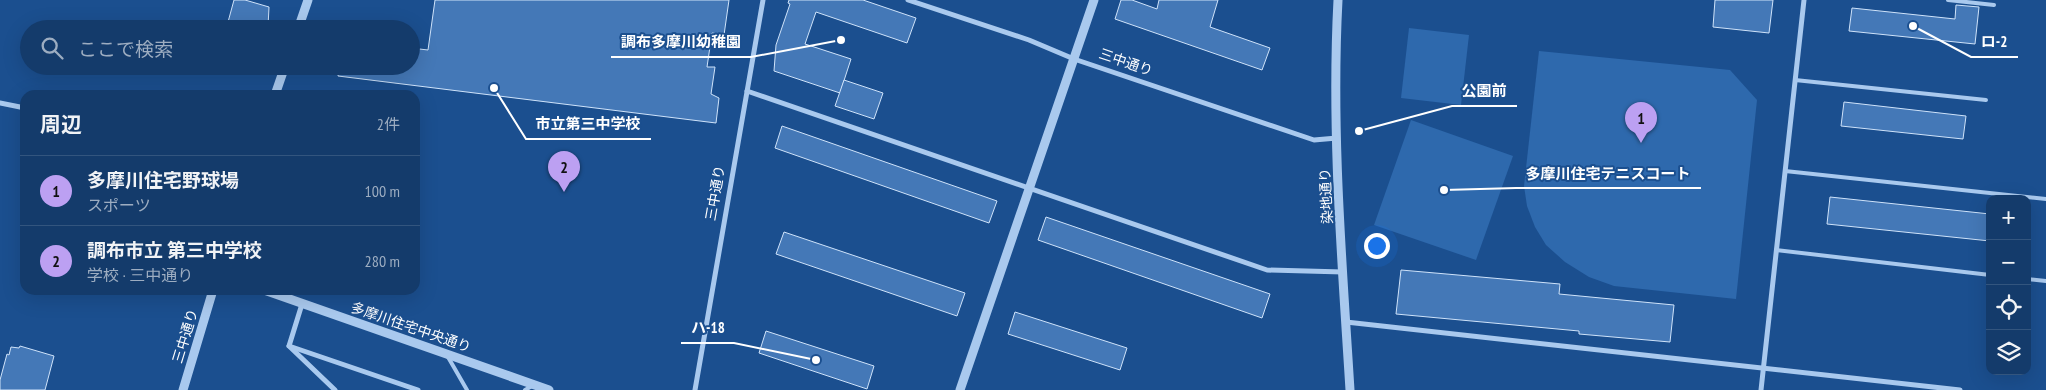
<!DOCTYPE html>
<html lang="ja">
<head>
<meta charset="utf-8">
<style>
	body { margin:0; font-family:"PT Sans Narrow","Noto Sans JP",sans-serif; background:#214673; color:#f1f3f6 }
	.controls { position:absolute; right:15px; bottom:15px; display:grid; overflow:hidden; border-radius:10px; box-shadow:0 5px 20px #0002 }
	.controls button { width:45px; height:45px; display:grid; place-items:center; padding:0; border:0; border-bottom:1px solid #33557e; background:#143b6b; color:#f1f3f6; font:25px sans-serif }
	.you { position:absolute; left:1376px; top:245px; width:18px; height:18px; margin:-12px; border:4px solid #fff; border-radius:50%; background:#1a73e8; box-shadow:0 0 0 8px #1a73e833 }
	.badge { display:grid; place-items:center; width:32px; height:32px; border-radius:50%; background:#bca0f2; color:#111; font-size:16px; font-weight:700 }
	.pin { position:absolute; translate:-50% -41px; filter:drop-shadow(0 1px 2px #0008) }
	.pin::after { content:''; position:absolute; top:26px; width:18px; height:15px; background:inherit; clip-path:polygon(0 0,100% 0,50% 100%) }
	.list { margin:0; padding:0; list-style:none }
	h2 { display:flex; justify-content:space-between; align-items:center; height:65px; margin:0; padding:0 20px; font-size:21px }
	h2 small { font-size:16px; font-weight:400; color:#9dadc1 }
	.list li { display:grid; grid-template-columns:32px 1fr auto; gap:15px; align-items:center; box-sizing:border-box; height:70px; padding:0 20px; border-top:1px solid #33557e }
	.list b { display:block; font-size:19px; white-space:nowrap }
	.list p { margin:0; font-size:16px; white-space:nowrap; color:#9dadc1 }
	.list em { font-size:16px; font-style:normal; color:#9dadc1 }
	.icon { flex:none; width:28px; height:28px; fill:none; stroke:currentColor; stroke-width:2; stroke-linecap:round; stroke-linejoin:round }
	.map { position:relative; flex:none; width:2046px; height:390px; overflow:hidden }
	.search { position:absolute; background:#143b6b; box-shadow:0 5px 20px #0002; left:20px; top:20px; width:400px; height:55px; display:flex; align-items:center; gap:12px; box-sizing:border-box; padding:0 18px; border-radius:28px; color:#9dadc1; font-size:19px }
	.panel { position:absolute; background:#143b6b; box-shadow:0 5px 20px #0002; left:20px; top:90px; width:400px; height:205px; border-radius:15px }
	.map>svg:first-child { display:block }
	.green { fill:#2e69ad }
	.building { fill:#4478b7; stroke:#cfe3fa }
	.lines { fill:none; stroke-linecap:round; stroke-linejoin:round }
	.service { stroke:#a9c9ee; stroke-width:4 }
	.minor { stroke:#a9c9ee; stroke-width:5 }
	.tertiary { stroke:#a9c9ee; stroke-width:9 }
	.labels { text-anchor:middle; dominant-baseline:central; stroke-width:4; stroke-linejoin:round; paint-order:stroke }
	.street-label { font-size:14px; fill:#fff; stroke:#1b4f8f }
	.leader { fill:none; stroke:#fff; stroke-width:2 }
	.callout-dot { fill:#fff; stroke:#1b4f8f; stroke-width:2 }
	.callout-label { font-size:15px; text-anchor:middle; font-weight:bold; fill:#fff; stroke:#1b4f8f; stroke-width:4; stroke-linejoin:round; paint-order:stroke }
</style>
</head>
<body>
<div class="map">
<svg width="2046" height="390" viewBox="0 0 2046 390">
	<rect width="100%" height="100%" fill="#1b4f8f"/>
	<g class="green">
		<path d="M1409,28L1469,35L1461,105L1401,98Z"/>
		<path d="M1539,51L1730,70L1757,100L1736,299L1614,286L1589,277L1565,262L1546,245L1535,227L1527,206L1524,186Z"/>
		<path d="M1411,120L1513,156L1476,260L1374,225Z"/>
	</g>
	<g class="building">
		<path d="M234,0H245L269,7L268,27L249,21L247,28L228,22Z"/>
		<path d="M435,0H729L724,35L712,33L707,67H715L711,94L719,98L716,123L338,76L339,66H411V48L428,50Z"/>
		<path d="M789,0H863L916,18L907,43L816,12L805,44L851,59L840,93L774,71L776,45L790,4L788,3Z"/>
		<path d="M1121,0H1132L1157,9L1159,0H1218L1210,27L1270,48L1262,70L1115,19Z"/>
		<path d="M1715,0H1773L1769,33L1713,27Z"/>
		<path d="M1956,5L1979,7L1975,44L1849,31L1852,8L1955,19Z"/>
		<path d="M844,80L883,93L874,119L835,106Z"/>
		<path d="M1844,102L1966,116L1963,139L1841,126Z"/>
		<path d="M782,126L997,201L989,223L775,148Z"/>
		<path d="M1830,197L1990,214V241L1827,224Z"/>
		<path d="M1046,217L1270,294L1262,318L1038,240Z"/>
		<path d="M784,232L965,293L957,316L776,254Z"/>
		<path d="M1401,270L1560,284L1559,294L1674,305L1670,342L1579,334V331L1396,314Z"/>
		<path d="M1015,312L1127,348L1120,370L1008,334Z"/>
		<path d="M766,331L874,366L867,389L759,353Z"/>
		<path d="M20,346L54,356L45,390H0V380L7,354L9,355L11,347L19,348Z"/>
	</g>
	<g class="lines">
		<g class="service">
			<path d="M1948,0L1994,5"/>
			<path d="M1795,80L1986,100"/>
			<path d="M1785,171L2046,199"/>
			<path d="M1776,250L1990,275"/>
			<path d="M2027,279L2046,281"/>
			<path d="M448,357L467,390"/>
			<path d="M525,390L532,386"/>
		</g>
		<g class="minor">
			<path d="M908,0L1029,40L1074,59L1314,140L1337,138"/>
			<path d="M747,91L1267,270L1343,272"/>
			<path d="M0,103L25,108"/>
			<path d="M302,304L289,346L335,390"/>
			<path d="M1346,322L1960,390"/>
			<path d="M289,346L418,390"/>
			<path d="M695,390L763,0"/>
			<path d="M1761,390L1804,0"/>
		</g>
		<g class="tertiary">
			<path d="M1338,0C1331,130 1342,261 1350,390"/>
			<path d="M298,29L308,0"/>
			<path d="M275,95L285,66"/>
			<path d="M264,290L549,390"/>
			<path d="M183,390L213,290"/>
			<path d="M960,390L1094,0"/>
		</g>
	</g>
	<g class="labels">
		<g class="street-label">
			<text transform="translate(1126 62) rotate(19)">三中通り</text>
			<text transform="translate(715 193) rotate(-80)">三中通り</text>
			<text transform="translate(1326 196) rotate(-93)">染地通り</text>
			<text transform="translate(411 327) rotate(19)">多摩川住宅中央通り</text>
			<text transform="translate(185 336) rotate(-73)">三中通り</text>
		</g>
	</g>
	<path class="leader" d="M841 40L751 57H611M1913 26L1971 57H2018M1359 131L1452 106H1517M494 88L526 139H651M1444 190L1516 188H1701M816 360L734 343H681"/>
	<g class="callout-dot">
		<circle cx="841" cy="40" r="5"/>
		<circle cx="1913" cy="26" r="5"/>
		<circle cx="1359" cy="131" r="5"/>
		<circle cx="494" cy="88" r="5"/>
		<circle cx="1444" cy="190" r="5"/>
		<circle cx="816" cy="360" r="5"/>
	</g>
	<g class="callout-label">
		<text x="681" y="47">調布多摩川幼稚園</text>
		<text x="1994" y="47">ロ-2</text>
		<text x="1484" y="96">公園前</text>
		<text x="588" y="129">市立第三中学校</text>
		<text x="1608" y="179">多摩川住宅テニスコート</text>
		<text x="708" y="333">ハ-18</text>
	</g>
</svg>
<div class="controls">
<button>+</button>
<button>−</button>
<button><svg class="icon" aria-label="locate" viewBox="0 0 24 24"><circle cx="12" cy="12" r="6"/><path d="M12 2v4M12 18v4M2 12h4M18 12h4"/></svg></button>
<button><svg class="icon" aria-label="layers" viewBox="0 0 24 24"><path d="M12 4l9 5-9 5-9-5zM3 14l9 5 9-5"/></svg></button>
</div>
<div class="you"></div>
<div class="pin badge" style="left:1641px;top:143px">1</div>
<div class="pin badge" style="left:564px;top:192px">2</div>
<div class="search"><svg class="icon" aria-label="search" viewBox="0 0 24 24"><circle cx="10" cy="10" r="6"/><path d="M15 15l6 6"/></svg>ここで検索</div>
<section class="panel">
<h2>周辺<small>2件</small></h2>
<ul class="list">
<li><span class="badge">1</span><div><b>多摩川住宅野球場</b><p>スポーツ</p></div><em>100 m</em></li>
<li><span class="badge">2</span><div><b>調布市立 第三中学校</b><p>学校 · 三中通り</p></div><em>280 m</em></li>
</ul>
</section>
</div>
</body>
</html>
